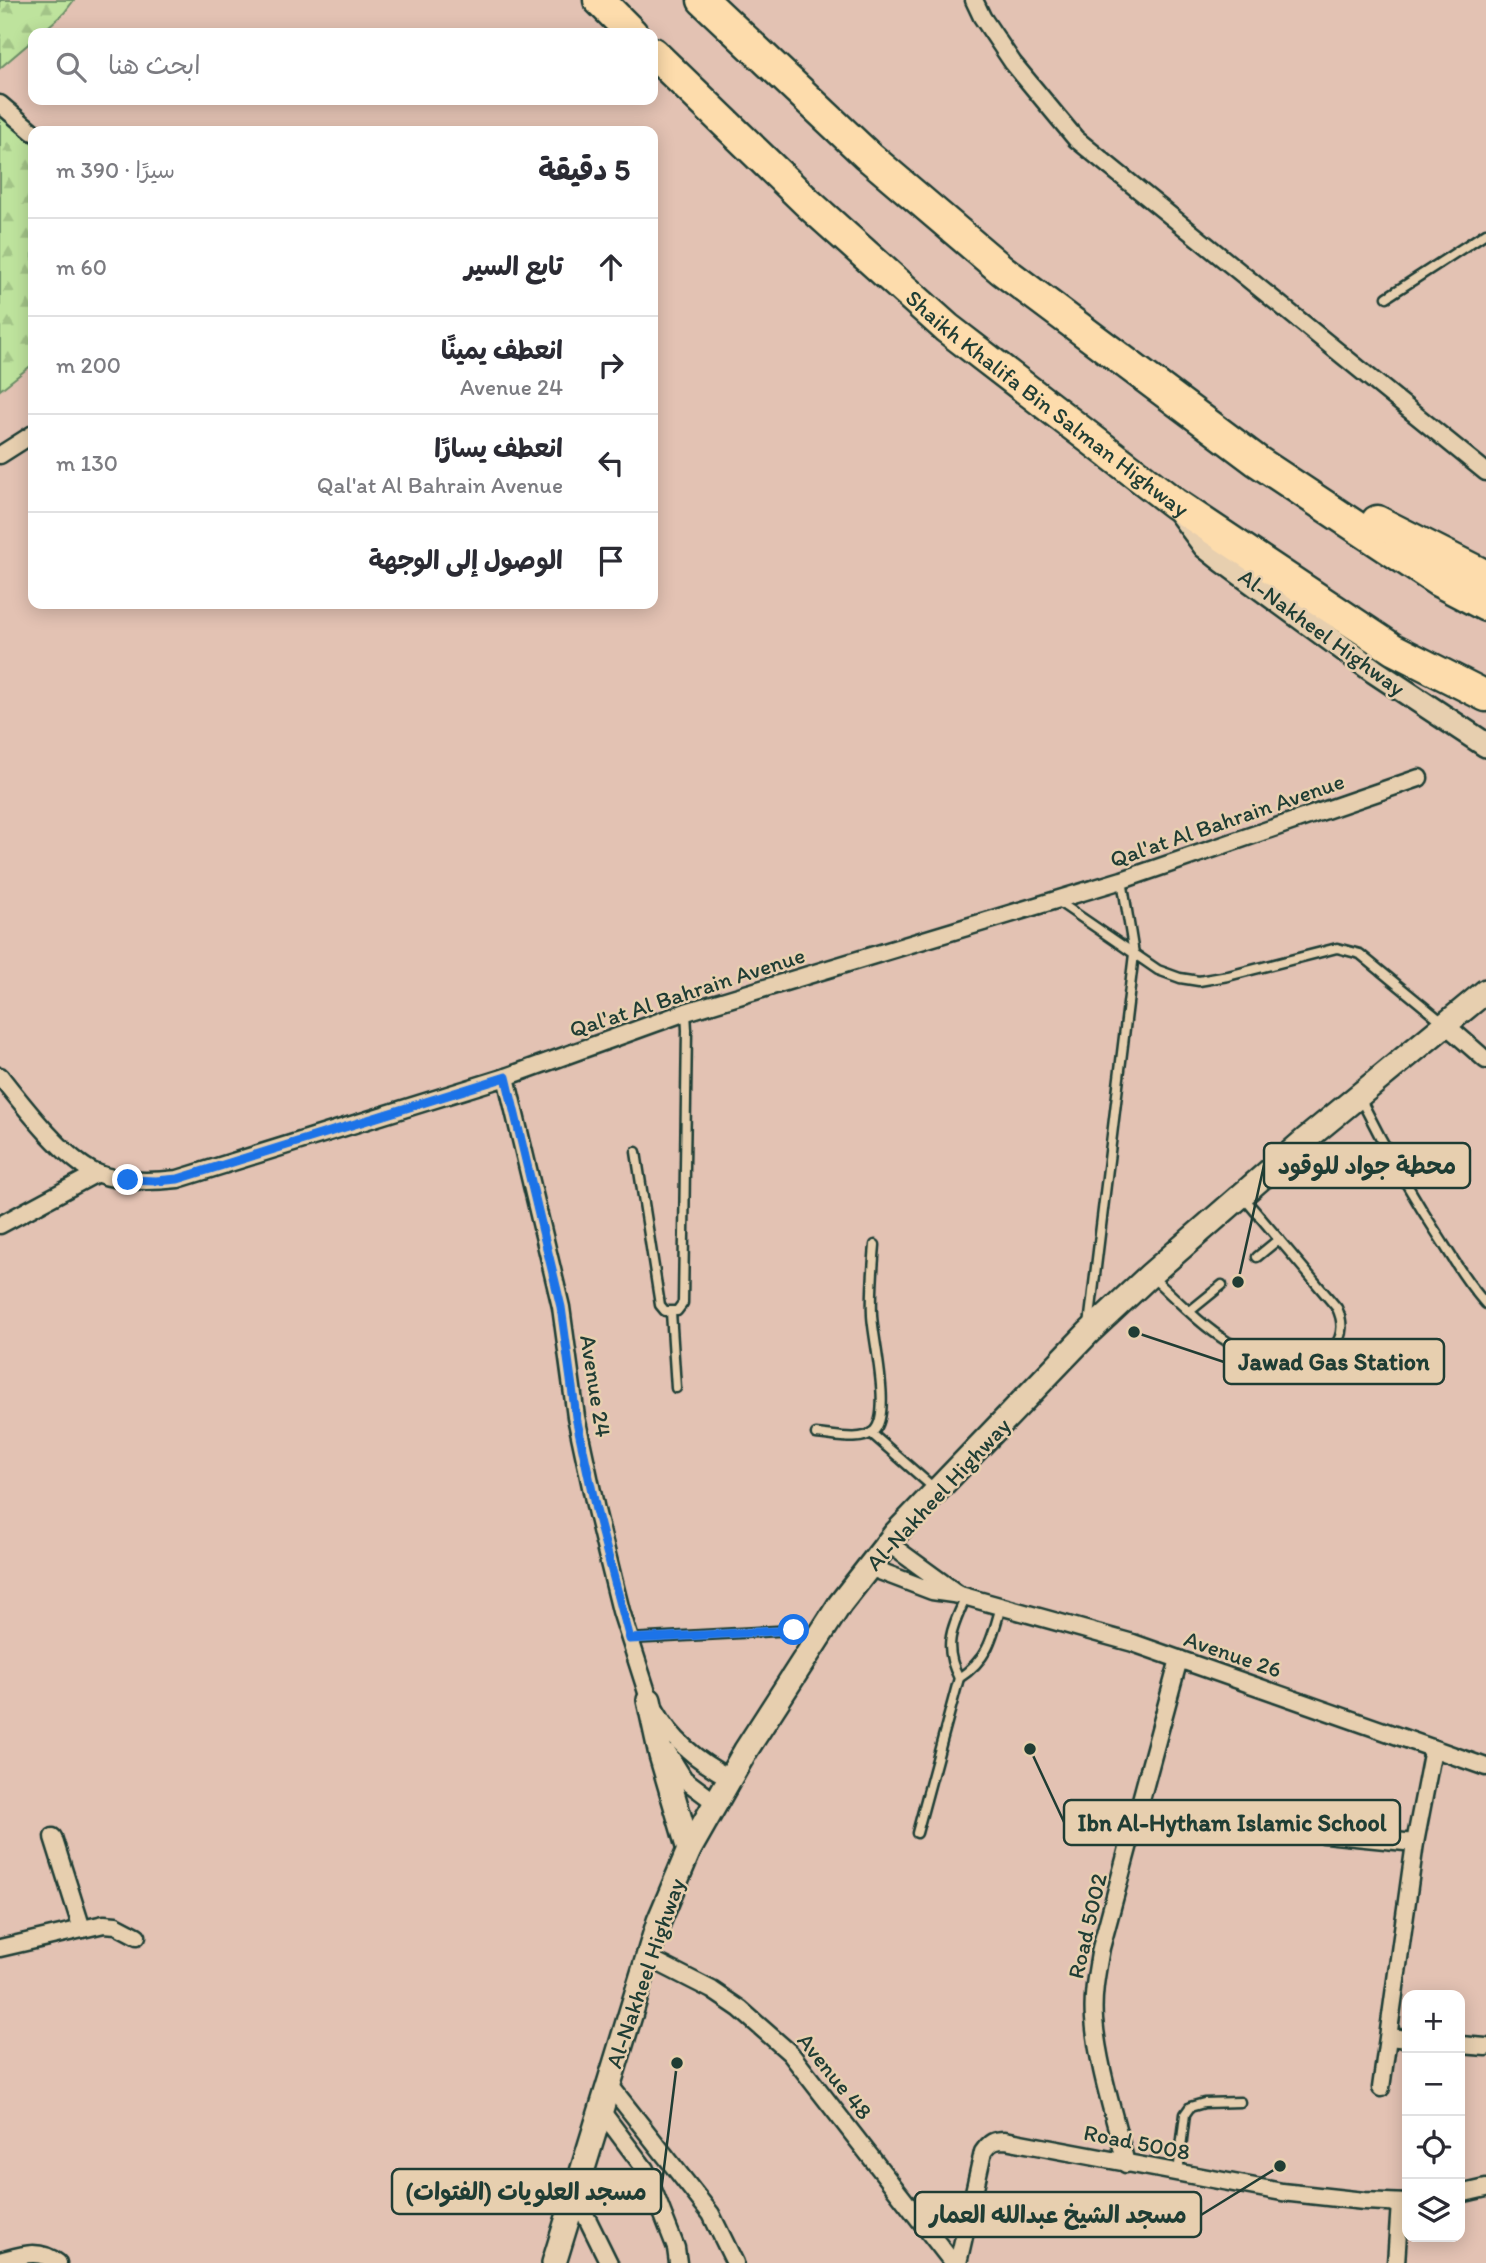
<!DOCTYPE html>
<html lang="ar">
<head>
<meta charset="utf-8">
<style>
	body { margin:0; font-family:Itim,"Playpen Sans Arabic",sans-serif; background:#f2f2f3; color:#2b2b33; direction:rtl }
	.controls { position:absolute; right:21px; bottom:21px; display:grid; overflow:hidden; border-radius:14px; box-shadow:0 4px 18px #0003 }
	.controls button { width:63px; height:63px; display:grid; place-items:center; padding:0; border:0; border-bottom:2px solid #e1e1e2; background:#fff; color:#2b2b33; font:35px sans-serif }
	.stop { position:absolute; width:21px; height:21px; margin:-16px; border:5px solid #1a73e8; border-radius:50%; background:#fff }
	.stop.end { background:#1a73e8; border-color:#fff; box-shadow:0 2px 7px #0008 }
	.list { margin:0; padding:0; list-style:none }
	h2 { display:flex; justify-content:space-between; align-items:center; height:91px; margin:0; padding:0 28px; font-size:30px }
	h2 small { font-size:23px; font-weight:400; color:#7c7c81 }
	.list li { display:grid; grid-template-columns:46px 1fr auto; gap:21px; align-items:center; box-sizing:border-box; height:98px; padding:0 28px; border-top:2px solid #e1e1e2 }
	.list b { display:block; font-size:26px; white-space:nowrap }
	.list p { margin:0; font-size:23px; white-space:nowrap; color:#7c7c81 }
	.list em { font-size:23px; font-style:normal; color:#7c7c81 }
	.icon { flex:none; width:38px; height:38px; fill:none; stroke:currentColor; stroke-width:2; stroke-linecap:round; stroke-linejoin:round }
	.map { position:relative; flex:none; width:1486px; height:2263px; overflow:hidden; direction:ltr }
	.search { position:absolute; background:#fff; box-shadow:0 4px 18px #0003; left:28px; top:28px; width:630px; height:77px; display:flex; align-items:center; gap:18px; box-sizing:border-box; padding:0 24px; border-radius:14px; color:#7c7c81; font-size:26px }
	.panel { position:absolute; background:#fff; box-shadow:0 4px 18px #0003; left:28px; top:126px; width:630px; height:483px; border-radius:14px; direction:rtl }
	.map>svg:first-child { display:block }
	.forest { fill:url(#forest-firs); stroke:#6e9068; stroke-width:2 }
	.lines { fill:none; stroke-linecap:round; stroke-linejoin:round }
	.lane-casing { stroke:#1f3d34; stroke-width:13 }
	.street-casing { stroke:#1f3d34; stroke-width:21 }
	.secondary-casing { stroke:#1f3d34; stroke-width:28 }
	.highway-casing { stroke:#1f3d34; stroke-width:35 }
	.lane { stroke:#e7cfaf; stroke-width:8 }
	.street { stroke:#e7cfaf; stroke-width:16 }
	.secondary { stroke:#e7cfaf; stroke-width:23 }
	.highway { stroke:#fddcac; stroke-width:30 }
	.route { stroke:#1a73e8; stroke-width:9 }
	.labels { text-anchor:middle; dominant-baseline:central; stroke-width:5; stroke-linejoin:round; paint-order:stroke }
	.street-label { font-size:23px; fill:#1f3d34; stroke:#e7cfaf }
	.leader { fill:none; stroke:#1f3d34; stroke-width:2.5 }
	.callout-dot { fill:#1f3d34; stroke:#e7cfaf; stroke-width:2.5 }
	.callout { fill:#e7cfaf; stroke:#1f3d34; stroke-width:2.5 }
	.callout-label { font-size:24px; text-anchor:middle; font-weight:bold; fill:#1f3d34 }
</style>
</head>
<body>
<div class="map">
<svg width="1486" height="2263" viewBox="0 0 1486 2263">
	<defs>
		<pattern id="forest-firs" width="22" height="20" patternUnits="userSpaceOnUse" patternTransform="scale(1.75)"><rect width="22" height="20" fill="#bee39d"/><path d="M5 1l3.5 6h-7zM16 11l3.5 6h-7z" fill="#a3c488"/></pattern>
	</defs>
	<rect width="100%" height="100%" fill="#e3c2b3"/>
	<filter id="ink" filterUnits="userSpaceOnUse"><feTurbulence type="fractalNoise" baseFrequency=".0143" numOctaves="2"/><feDisplacementMap in="SourceGraphic" scale="14" xChannelSelector="R" yChannelSelector="G"/><feConvolveMatrix kernelMatrix="1 2 1 2 8 2 1 2 1" color-interpolation-filters="sRGB"/></filter>
	<g filter="url(#ink)">
		<g class="forest">
			<path d="M0,0H74L64,13L41,33H33V40L0,68Z"/>
			<path d="M0,116L33,144V364L0,390Z"/>
		</g>
		<g class="lines">
			<defs>
				<g id="lane">
					<path d="M1387,297L1486,233"/>
					<path d="M1056,900L1158,970L1180,978L1199,981L1228,976L1337,948L1360,954L1445,1024"/>
					<path d="M1360,1098C1385,1148 1412,1196 1443,1243C1456,1264 1469,1285 1486,1304"/>
					<path d="M636,1152L660,1305L665,1311H677L683,1303L687,1030L686,1012"/>
					<path d="M1257,1257L1279,1239"/>
					<path d="M1152,1277C1194,1315 1236,1366 1298,1360C1311,1359 1324,1359 1333,1348C1344,1336 1343,1321 1337,1308L1244,1198"/>
					<path d="M1190,1311L1222,1285"/>
					<path d="M671,1312L676,1388"/>
					<path d="M1089,1325L1134,954L1122,880"/>
					<path d="M871,1433L935,1489"/>
					<path d="M816,1434C833,1435 861,1443 874,1431C892,1413 873,1340 872,1315C871,1292 873,1268 875,1245"/>
					<path d="M630,1639L794,1630L807,1633L814,1639"/>
					<path d="M959,1678C988,1659 992,1639 1001,1606"/>
					<path d="M917,1833L959,1678C942,1646 952,1628 966,1597"/>
					<path d="M1178,2173L1185,2114L1190,2107L1204,2103L1240,2102"/>
				</g>
				<g id="street">
					<path d="M974,0L982,17L1013,63L1076,139L1486,472"/>
					<path d="M0,104L33,132"/>
					<path d="M0,455L33,434"/>
					<path d="M1446,1025L1486,1060"/>
					<path d="M0,1076C22,1104 64,1159 96,1173C121,1183 152,1182 178,1179L506,1077L686,1012L1122,880L1419,778"/>
					<path d="M506,1077L561,1307L576,1417L596,1510L621,1611L652,1708"/>
					<path d="M0,1225L97,1173"/>
					<path d="M888,1543L958,1594"/>
					<path d="M869,1567L932,1591L960,1595L1133,1643L1486,1767"/>
					<path d="M656,1711C673,1742 699,1762 730,1778"/>
					<path d="M668,1753L684,1779L716,1803"/>
					<path d="M1137,1815L1415,1843"/>
					<path d="M53,1837L82,1929"/>
					<path d="M0,1948L104,1924L116,1925L137,1936"/>
					<path d="M647,1957L712,1990L740,2009L790,2053L953,2263"/>
					<path d="M1389,2037L1407,2039"/>
					<path d="M1460,2045L1486,2047"/>
					<path d="M608,2083L711,2214L735,2263"/>
					<path d="M1381,2088L1415,1843L1433,1749"/>
					<path d="M600,2109L645,2169L676,2248L678,2263"/>
					<path d="M1126,2164C1115,2117 1098,2068 1094,2019C1092,1995 1097,1971 1101,1948L1179,1659"/>
					<path d="M574,2192L609,2263"/>
					<path d="M1460,2194L1486,2188"/>
					<path d="M0,2261C22,2255 39,2248 58,2263"/>
					<path d="M958,2263L983,2152C990,2142 994,2140 1005,2140L1282,2192L1364,2201L1407,2203"/>
					<path d="M1396,2263L1400,2203"/>
				</g>
				<g id="secondary">
					<path d="M1179,511L1205,546L1224,561L1374,671L1486,745"/>
					<path d="M649,1700L661,1755L689,1850"/>
					<path d="M554,2263L659,1921L689,1850L746,1750L840,1604L895,1534L1088,1333L1150,1275L1305,1140L1486,991"/>
				</g>
				<g id="highway">
					<path d="M599,0L632,33"/>
					<path d="M703,0L867,155L1002,270L1257,461L1438,581L1486,606"/>
					<path id="s1" d="M653,53L809,204L947,328L1174,503L1393,649L1486,696"/>
					<path d="M1377,521L1486,576"/>
				</g>
			</defs>
			<use href="#lane" class="lane-casing"/>
			<use href="#street" class="street-casing"/>
			<use href="#secondary" class="secondary-casing"/>
			<use href="#highway" class="highway-casing"/>
			<use href="#lane" class="lane"/>
			<use href="#street" class="street"/>
			<use href="#secondary" class="secondary"/>
			<use href="#highway" class="highway"/>
		</g>
	</g>
	<g class="lines" filter="url(#ink)">
		<path class="route" d="M128,1180L156,1181L178,1179L506,1077L561,1307L576,1417L596,1510L630,1639L794,1630"/>
	</g>
	<g class="labels">
		<g class="street-label">
			<text stroke="none"><textPath href="#s1" startOffset="528">Shaikh Khalifa Bin Salman Highway</textPath></text>
			<text transform="translate(1322 632) rotate(36)">Al-Nakheel Highway</text>
			<text transform="translate(1227 820) rotate(-19)">Qal'at Al Bahrain Avenue</text>
			<text transform="translate(687 992) rotate(-18)">Qal'at Al Bahrain Avenue</text>
			<text transform="translate(596 1386) rotate(81)">Avenue 24</text>
			<text transform="translate(938 1494) rotate(-47)">Al-Nakheel Highway</text>
			<text transform="translate(1233 1654) rotate(19)">Avenue 26</text>
			<text transform="translate(1087 1926) rotate(-77)">Road 5002</text>
			<text transform="translate(645 1973) rotate(-71)">Al-Nakheel Highway</text>
			<text transform="translate(835 2076) rotate(51)">Avenue 48</text>
			<text transform="translate(1137 2142) rotate(11)">Road 5008</text>
		</g>
	</g>
	<path class="leader" d="M1238 1282L1264 1165M1134 1332L1224 1362M1030 1749L1064 1822M677 2063L661 2192M1280 2166L1201 2215"/>
	<g class="callout-dot">
		<circle cx="1238" cy="1282" r="7"/>
		<circle cx="1134" cy="1332" r="7"/>
		<circle cx="1030" cy="1749" r="7"/>
		<circle cx="677" cy="2063" r="7"/>
		<circle cx="1280" cy="2166" r="7"/>
	</g>
	<g class="callout">
		<rect x="1264" y="1143" width="206" height="45" rx="7"/>
		<rect x="1224" y="1339" width="220" height="45" rx="7"/>
		<rect x="1064" y="1800" width="336" height="45" rx="7"/>
		<rect x="392" y="2169" width="269" height="45" rx="7"/>
		<rect x="915" y="2192" width="286" height="45" rx="7"/>
	</g>
	<g class="callout-label">
		<text x="1367" y="1174">محطة جواد للوقود</text>
		<text x="1334" y="1370">Jawad Gas Station</text>
		<text x="1232" y="1831">Ibn Al-Hytham Islamic School</text>
		<text x="526" y="2200">مسجد العلويات (الفتوات)</text>
		<text x="1058" y="2223">مسجد الشيخ عبدالله العمار</text>
	</g>
</svg>
<div class="controls">
<button>+</button>
<button>−</button>
<button><svg class="icon" aria-label="locate" viewBox="0 0 24 24"><circle cx="12" cy="12" r="6"/><path d="M12 2v4M12 18v4M2 12h4M18 12h4"/></svg></button>
<button><svg class="icon" aria-label="layers" viewBox="0 0 24 24"><path d="M12 4l9 5-9 5-9-5zM3 14l9 5 9-5"/></svg></button>
</div>
<div class="stop" style="left:794px;top:1630px"></div>
<div class="stop end" style="left:128px;top:1180px"></div>
<div class="search"><svg class="icon" aria-label="search" viewBox="0 0 24 24"><circle cx="10" cy="10" r="6"/><path d="M15 15l6 6"/></svg>ابحث هنا</div>
<section class="panel">
<h2>5 دقيقة<small>سيرًا · 390 m</small></h2>
<ul class="list">
<li><svg class="icon" aria-label="ahead" viewBox="0 0 24 24"><path d="M12 20V5M6 11l6-6 6 6"/></svg><div><b>تابع السير</b></div><em>60 m</em></li>
<li><svg class="icon" aria-label="right" viewBox="0 0 24 24"><path d="M7 20v-9h11M14 6l5 5-5 5"/></svg><div><b>انعطف يمينًا</b><p>Avenue 24</p></div><em>200 m</em></li>
<li><svg class="icon" aria-label="left" viewBox="0 0 24 24"><path d="M17 20v-9H6M10 6l-5 5 5 5"/></svg><div><b>انعطف يسارًا</b><p>Qal'at Al Bahrain Avenue</p></div><em>130 m</em></li>
<li><svg class="icon" aria-label="arrive" viewBox="0 0 24 24"><path d="M6 21V4h12l-3 4 3 4H6"/></svg><div><b>الوصول إلى الوجهة</b></div></li>
</ul>
</section>
</div>
</body>
</html>
